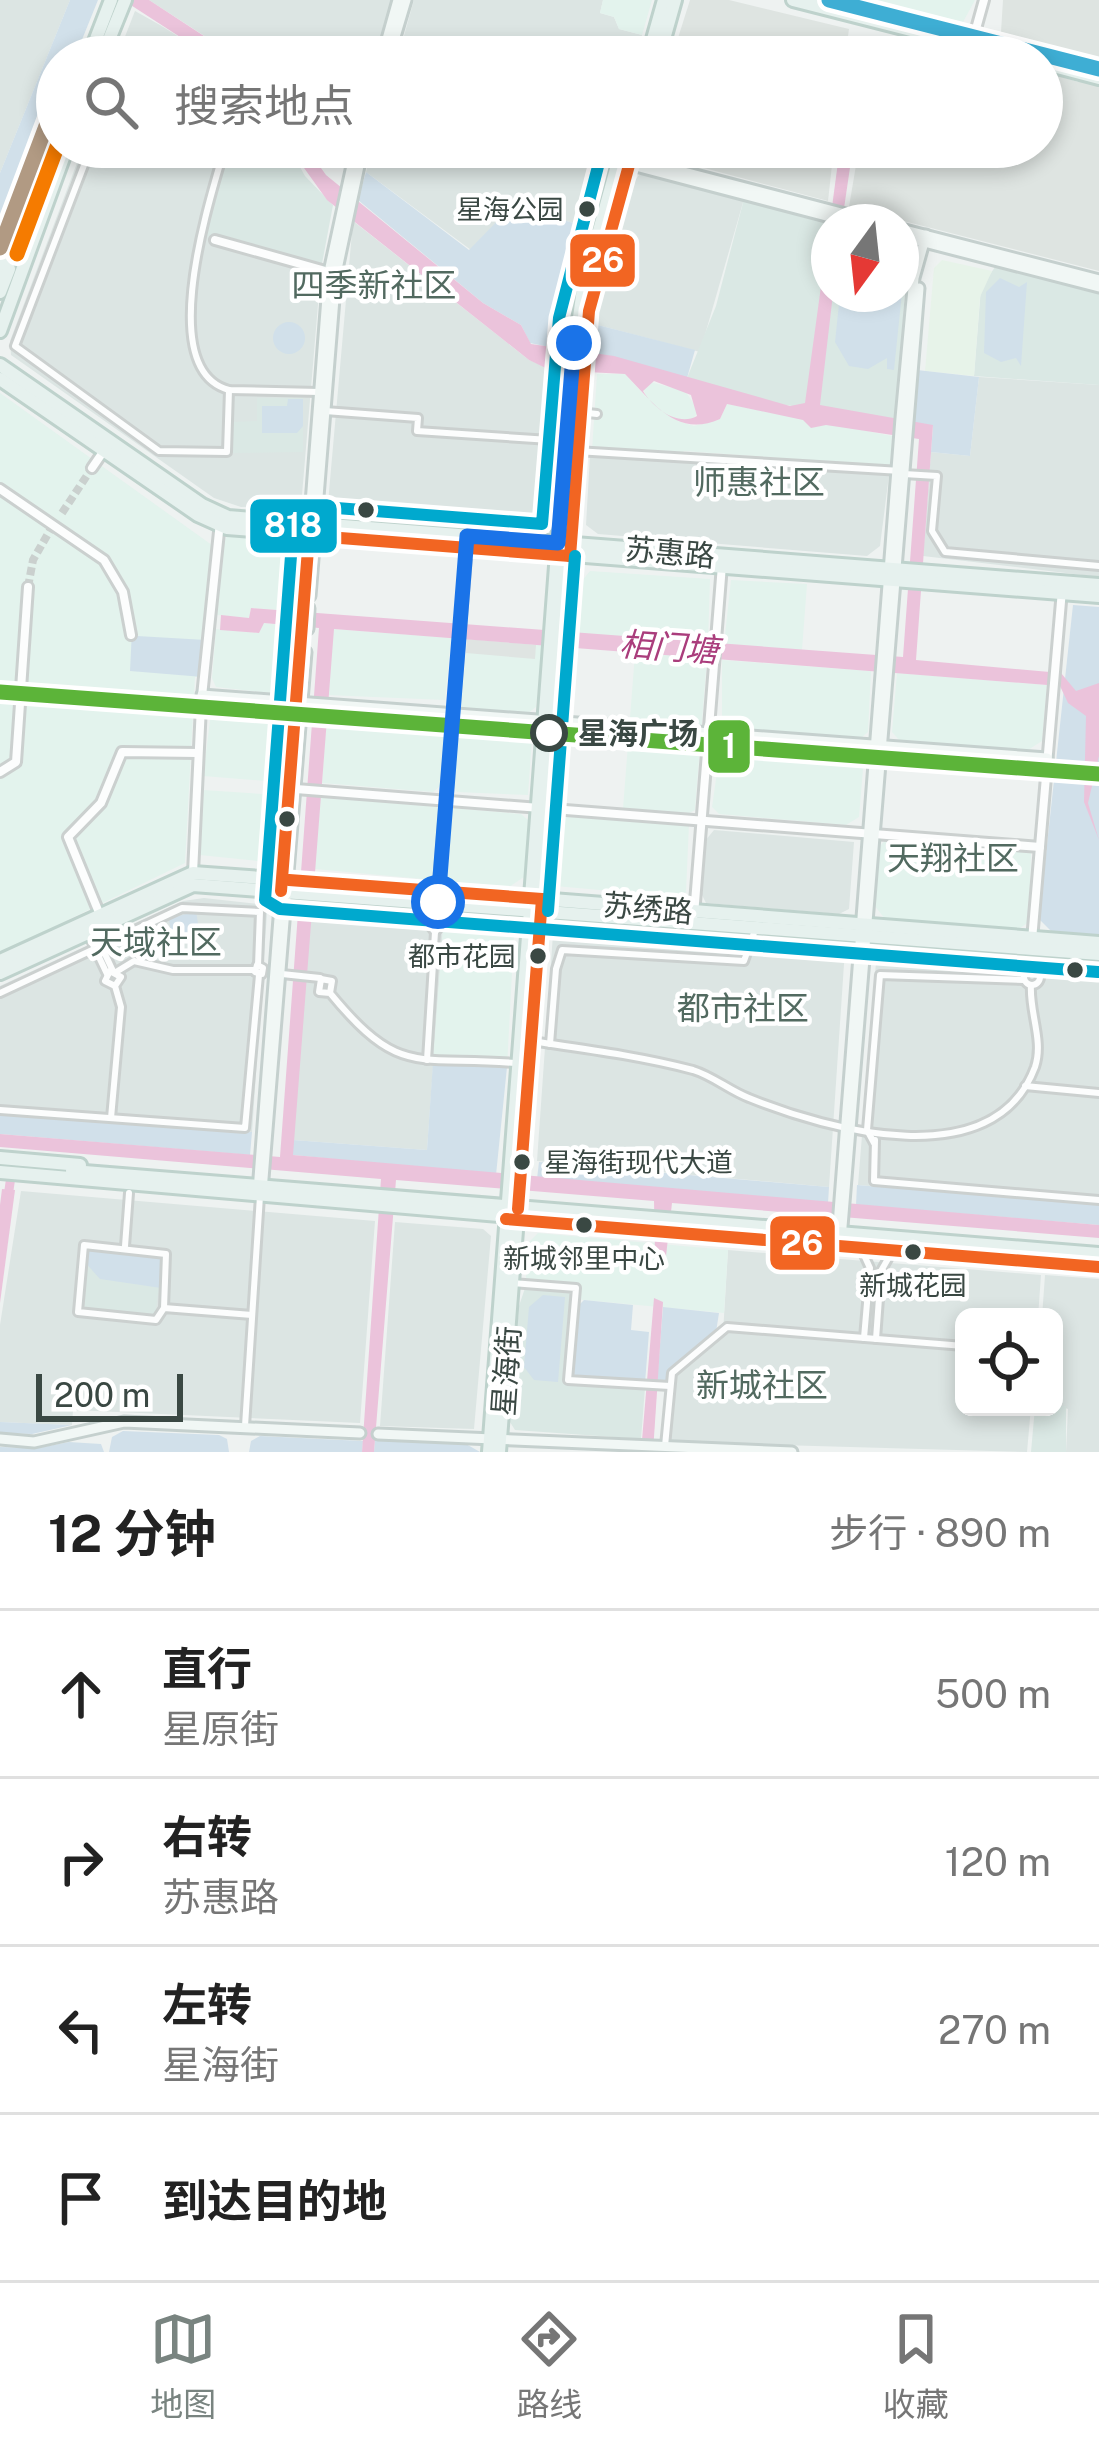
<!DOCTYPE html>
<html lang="zh">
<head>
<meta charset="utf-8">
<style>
	body { margin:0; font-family:"Public Sans","Noto Sans SC",sans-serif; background:#f2f2f2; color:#222 }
	.controls { position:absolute; right:36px; bottom:36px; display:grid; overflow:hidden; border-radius:18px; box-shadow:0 6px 18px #0003 }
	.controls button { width:108px; height:108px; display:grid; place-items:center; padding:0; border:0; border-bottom:3px solid #e0e0e0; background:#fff; color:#222; font:60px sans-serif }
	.compass { position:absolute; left:811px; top:204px; width:108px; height:108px; border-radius:50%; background:#fff; box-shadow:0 6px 18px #0003; rotate:195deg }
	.scale { position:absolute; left:36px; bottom:30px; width:147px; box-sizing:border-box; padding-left:12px; border:6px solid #3a4843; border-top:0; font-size:33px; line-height:42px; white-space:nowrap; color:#3a4843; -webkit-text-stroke:9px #fff; paint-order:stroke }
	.stop { position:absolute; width:36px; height:36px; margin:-27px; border:9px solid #1a73e8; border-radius:50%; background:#fff }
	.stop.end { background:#1a73e8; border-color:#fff; box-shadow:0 3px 12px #0008 }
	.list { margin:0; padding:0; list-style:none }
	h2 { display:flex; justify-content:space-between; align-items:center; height:156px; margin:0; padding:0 48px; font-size:51px }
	h2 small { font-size:39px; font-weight:400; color:#767676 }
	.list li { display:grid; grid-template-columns:78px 1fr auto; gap:36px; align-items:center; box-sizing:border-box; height:168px; padding:0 48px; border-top:3px solid #e0e0e0 }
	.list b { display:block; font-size:45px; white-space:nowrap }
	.list p { margin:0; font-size:39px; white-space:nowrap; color:#767676 }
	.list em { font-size:39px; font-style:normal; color:#767676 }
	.icon { flex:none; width:66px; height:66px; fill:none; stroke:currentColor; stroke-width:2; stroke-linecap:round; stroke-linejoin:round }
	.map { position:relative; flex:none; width:1099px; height:1452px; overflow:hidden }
	.search { position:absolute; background:#fff; box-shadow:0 6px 18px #0003; left:36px; right:36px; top:36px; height:132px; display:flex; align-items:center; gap:30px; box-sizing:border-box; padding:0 42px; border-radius:66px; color:#767676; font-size:45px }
	.sheet { height:828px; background:#fff }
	nav { display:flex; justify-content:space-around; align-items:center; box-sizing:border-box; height:168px; border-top:3px solid #e0e0e0; background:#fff; font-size:33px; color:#767676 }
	nav a { display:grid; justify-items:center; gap:6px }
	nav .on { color:#798480 }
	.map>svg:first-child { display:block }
	.residential { fill:#dce5e3 }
	.commercial { fill:#e3f3ed }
	.industrial { fill:#dee4e1 }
	.education { fill:#dae8e4 }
	.medical { fill:#e7f3e9 }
	.green { fill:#d1e0ea }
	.parking { fill:#dfe4e2 }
	.water { fill:#ebc3db; fill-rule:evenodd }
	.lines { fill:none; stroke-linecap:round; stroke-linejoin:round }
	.river { stroke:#ebc3db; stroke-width:9 }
	.tertiary-tunnel { stroke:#cad0ce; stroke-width:8; stroke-dasharray:8 4; stroke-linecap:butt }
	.minor-casing { stroke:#cbd0cf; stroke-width:12 }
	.tertiary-casing { stroke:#cbd0cf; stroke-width:14 }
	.secondary-casing { stroke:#c5d0ce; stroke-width:15 }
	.primary-casing { stroke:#bed2cc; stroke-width:18 }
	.minor { stroke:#fcfdfd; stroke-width:6 }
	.tertiary { stroke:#fcfdfd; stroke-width:8 }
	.secondary { stroke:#f1f7f5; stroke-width:9 }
	.primary { stroke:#e6f1ee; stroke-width:12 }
	.bus-1-casing { stroke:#fff; stroke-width:21 }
	.bus-2-casing { stroke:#fff; stroke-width:21 }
	.bus-1 { stroke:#f26522; stroke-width:12 }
	.bus-2 { stroke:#00a9ce; stroke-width:12 }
	.metro-1-casing { stroke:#fff; stroke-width:24 }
	.metro-2-casing { stroke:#fff; stroke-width:24 }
	.metro-3-casing { stroke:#fff; stroke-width:24 }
	.metro-4-casing { stroke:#fff; stroke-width:24 }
	.metro-1 { stroke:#5cb439; stroke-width:15 }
	.metro-2 { stroke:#b19a83; stroke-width:15 }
	.metro-3 { stroke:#3eaed4; stroke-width:15 }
	.metro-4 { stroke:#f57b00; stroke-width:15 }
	.route { stroke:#1a73e8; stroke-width:15 }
	.bus-dot { fill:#3a4843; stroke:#fff; stroke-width:4.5 }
	.stop-dot { fill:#fff; stroke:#3a4843; stroke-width:6 }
	.labels { text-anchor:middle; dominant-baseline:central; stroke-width:9; stroke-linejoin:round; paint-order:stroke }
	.bus-label { font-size:27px; fill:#3a4843; stroke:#fff; text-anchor:end }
	.street-label { font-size:30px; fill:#3a4843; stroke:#fff }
	.stop-label { font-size:30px; font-weight:bold; fill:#3a4843; stroke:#fff; text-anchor:start }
	.neighbourhood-label { font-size:33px; fill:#526a60; stroke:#fff }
	.water-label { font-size:33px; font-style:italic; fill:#aa3d7c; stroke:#fff }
	.line-badge { stroke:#fff; stroke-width:4.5 }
	.badge-label { font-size:33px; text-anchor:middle; font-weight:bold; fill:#fff }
</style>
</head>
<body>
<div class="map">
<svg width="1099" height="1452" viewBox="0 0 1099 1452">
	<rect width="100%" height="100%" fill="#eef2f1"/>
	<g class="residential">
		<path d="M0,0H70L0,173Z"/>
		<path d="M149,0H391L376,57H237Z"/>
		<path d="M414,0H603L600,13L614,17L619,29L642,35L636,57H398Z"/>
		<path d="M135,11L160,25L211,57H117Z"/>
		<path d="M83,147H228L209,214L321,269L302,495L294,505L241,507L214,498L11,355L10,341Z"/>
		<path d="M373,147H611L588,227L512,206L471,250L366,172Z"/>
		<path d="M650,174L744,199L700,352L594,324L630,187L639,175Z"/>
		<path d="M353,221L529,360L558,371L548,515L542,527L344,514L328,503Z"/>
		<path d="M979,377L1099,385V577L923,556L931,452L970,456Z"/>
		<path d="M590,456L889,475L880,546L867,556L598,534L586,525Z"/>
		<path d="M714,830L854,842L849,909L839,914L706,903L702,895L705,841Z"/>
		<path d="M204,898L258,904L267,913L252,1132L0,1115V986L183,901Z"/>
		<path d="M350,906L444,915L427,1150L293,1140L311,907Z"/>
		<path d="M564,924L832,943L845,949L829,1187L537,1161L553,934Z"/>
		<path d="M888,949L1099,966V1205L858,1185L876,962Z"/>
		<path d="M21,1191L375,1221L360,1423L73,1410L72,1425L0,1422V1325Z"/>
		<path d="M395,1222L483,1229L491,1236L474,1429L380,1426Z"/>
		<path d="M728,1250L1041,1275L1038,1317H964V1407H1031L1027,1452L668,1442L674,1375L723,1333Z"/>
		<path d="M1045,1275L1099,1279V1452H1066L1068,1409L1054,1405V1317H1042Z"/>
	</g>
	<g class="commercial">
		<path d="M603,0H652L642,35L619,29L614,17L600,13Z"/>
		<path d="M975,0L963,22L874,1V0Z"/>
		<path d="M597,374H625L646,397L643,387L650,382L685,391L699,411L692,420L678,421L694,426L720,419L727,404L892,436L890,466L684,451L678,457L592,450Z"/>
		<path d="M0,393L216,548L203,677H195L185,863L0,953Z"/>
		<path d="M228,535L293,544L292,611L251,608L249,618L217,615L223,542Z"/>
		<path d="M590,571L710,579L708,643L577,634L581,582Z"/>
		<path d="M731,580L807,584L802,650L724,644Z"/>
		<path d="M263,623L293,626L288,695L216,687L212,678L216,629L259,633Z"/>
		<path d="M333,629L451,638L445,700L327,695Z"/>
		<path d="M467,639L543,645L536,707L528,713L461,708Z"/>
		<path d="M635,653L707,658L695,810L689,813L623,809Z"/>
		<path d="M722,660L871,671L868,732L861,738L722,727Z"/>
		<path d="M897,673L1047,685L1042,741L1028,750L900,741L892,732Z"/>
		<path d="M211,713L282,720L279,782L203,776Z"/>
		<path d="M326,724L446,733L441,785L433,792L322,783Z"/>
		<path d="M457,734L532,739L528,795L457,792L453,785Z"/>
		<path d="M720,752L858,761L863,769L859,817L846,825L719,814L712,807Z"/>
		<path d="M203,790L278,795L267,862L200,855Z"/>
		<path d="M320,797L521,814L528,820L524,877L509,887L315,869Z"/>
		<path d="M561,816L689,824L686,892L678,897L555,886Z"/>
		<path d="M887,838L1031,853L1029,922L1017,930L885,919L874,905L880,846Z"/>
		<path d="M444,915L495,919L514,935L507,1067L433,1062Z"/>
		<path d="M538,1233L728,1250L724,1313L573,1299V1292L525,1288L529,1242Z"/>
	</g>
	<g class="industrial">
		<path d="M690,0H729L849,29L845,57H672Z"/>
		<path d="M1003,0H1099V60L1001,32Z"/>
		<path d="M876,39L888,45L907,41L971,57H873Z"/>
		<path d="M1042,71L1078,82L1081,76L1099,80V271L849,207L859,147H1042Z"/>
		<path d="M650,147H834L828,201L663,157Z"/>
	</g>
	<g class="education">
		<path d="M228,147H289L305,176L333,205L321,269L204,235Z"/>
		<path d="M744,199L831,222L829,294H901V241L908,248L896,421L779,404L687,378L716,306Z"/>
		<path d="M995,267L1099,293V385L974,376L981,288Z"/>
		<path d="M257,398H303V452L231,453V422L257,421Z"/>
		<path d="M83,1260L159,1286L155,1317L81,1310Z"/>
		<path d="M525,1288L574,1292L566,1381L645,1388L641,1439L515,1430L510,1422L519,1306Z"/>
		<path d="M1066,1406V1452H1031L1035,1407Z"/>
	</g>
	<path class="medical" d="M942,260L992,271L980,297L974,376L925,371L934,268Z"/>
	<g class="green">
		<path d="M70,0H98L75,57H57V103L0,248V173Z"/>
		<path d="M366,172L469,250L512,206L588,227L564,350L530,343L521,325L483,303L358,200Z"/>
		<path d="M902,253L906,254L894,370L887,369V358L868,369L849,366L835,342L840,294H901Z"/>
		<path d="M1000,278L1019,287L1027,282L1021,366L1016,358L1001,362L984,353L986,292Z"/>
		<circle cx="289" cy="338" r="16"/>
		<path d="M594,324L695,350L687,378L592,352Z"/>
		<path d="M917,370L979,377L970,456L931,452L933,426L912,423Z"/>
		<path d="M288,399H303V426L297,433H262V406H287Z"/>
		<path d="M1073,605L1099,607V935L1051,931L1039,919Z"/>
		<path d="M132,630L137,636L206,640L203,677L130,671Z"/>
		<path d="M196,911L200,937L173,945L169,919Z"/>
		<path d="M433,1062L507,1067L496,1175L293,1155V1140L427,1150Z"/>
		<path d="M0,1115L252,1132L250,1155L0,1134Z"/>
		<path d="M539,1162L829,1187L828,1203L537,1179Z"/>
		<path d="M857,1185L1099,1205V1225L856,1205Z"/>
		<path d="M86,1246L161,1256V1288L100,1279L83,1260Z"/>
		<path d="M543,1295L565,1297L558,1382L534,1380L524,1367L529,1307Z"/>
		<path d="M584,1300L633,1305L631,1330L649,1332L645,1383L571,1376L577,1307Z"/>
		<path d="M663,1307L719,1313L716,1332L662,1384L657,1383Z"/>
		<path d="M0,1422L72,1425L32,1434L0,1433Z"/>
		<path d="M123,1431L219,1435L227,1439L229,1452H109L112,1437Z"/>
		<path d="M260,1436L363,1441L362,1452H249L251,1441Z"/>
		<path d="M375,1440L466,1444L480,1452H374Z"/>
		<path d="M69,1442L101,1444L104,1452H0V1447L38,1448Z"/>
	</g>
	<path class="parking" d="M467,639L536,645L535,659L466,653Z"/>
	<g class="water">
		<path d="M123,0H149L236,57H211Z"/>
		<path d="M289,147H306L326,175L483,303L521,325L531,344L614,356L790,406L805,403L829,228L833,294L820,405L933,425L916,660L1061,673L1076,691L1099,683V756L1088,803L1099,840L1084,802L1086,716L1068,703L1060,686L334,629L293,1155L1099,1225V1238L672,1203L666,1256L660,1259L655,1254L654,1201L396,1180L374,1452H362L381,1179L0,1147V1134L280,1157L319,628L264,623L259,633L220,630L221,615L249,618L251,608L903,657L919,439L826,425L811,428L803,420L727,404L720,419C676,439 652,401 625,374L550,370L529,360L327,200ZM654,381L691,395L697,416C678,427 653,408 643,391Z"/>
		<path d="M840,147H853L842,222H830Z"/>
		<path d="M2,1189L15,1190L0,1303V1205Z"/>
		<path d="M654,1298L663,1302L653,1452H641Z"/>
	</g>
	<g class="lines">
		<path class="river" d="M9,1190L11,1176"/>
		<g class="tertiary-tunnel">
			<path d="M62,513L92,468"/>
			<path d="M28,587L33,560L53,525"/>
		</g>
		<defs>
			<g id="minor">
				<path d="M91,147L15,346L159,451L227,452L229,390"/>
				<path d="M225,147C210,199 154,370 229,390L319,392"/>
				<path d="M325,411L418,418L417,431L565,441"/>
				<path d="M579,412L597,414"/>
				<path d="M576,451L901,471"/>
				<path d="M904,474L937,476L932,531L945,552L1099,566"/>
				<path d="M436,921L441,925L435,932L430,926Z"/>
				<path d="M94,931L113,971"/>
				<path d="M88,934L107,974"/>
				<path d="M257,965L263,968L262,974L255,972Z"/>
				<circle cx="1032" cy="977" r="8"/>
				<path d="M116,972L134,961L173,970H254"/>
				<path d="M1038,973L1050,968L1099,971"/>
				<path d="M282,974L320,978"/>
				<path d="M0,993L182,908L260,912L258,965"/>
				<path d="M330,993L332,981L321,979L319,992L330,993C400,1078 415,1055 515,1063"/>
				<path d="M531,1041C585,1049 640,1056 693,1070C713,1076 730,1091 749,1098C828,1130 994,1177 1035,1067C1044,1041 1029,1012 1031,985"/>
				<path d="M550,1044L556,969L562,950L744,961L755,930"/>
				<path d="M427,1060L435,932"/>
				<path d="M1025,1086L1099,1093"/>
				<path d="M0,1110L245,1128L259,975"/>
				<path d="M111,1118L121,1007L115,986L105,981L110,971L121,977L115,986"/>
				<path d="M875,1140L874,1181L1099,1200"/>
				<path d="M874,1143L867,1130L880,975L1024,980"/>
				<path d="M125,1246L129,1193"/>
				<path d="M512,1283L576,1288L568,1380L670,1386"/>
				<path d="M164,1308L166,1254L84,1245L78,1312L156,1320L164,1308L252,1315"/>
				<path d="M864,1338L870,1268L864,1255"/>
				<path d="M876,1339L881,1271L889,1257"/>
				<path d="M245,1426L260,1196"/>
				<path d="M665,1446L672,1373L727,1327L964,1346"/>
			</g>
			<g id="tertiary">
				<path d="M974,36L984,0"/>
				<path d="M215,240L329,272"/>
				<path d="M92,468L103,452"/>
				<path d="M0,489L104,560L123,592L131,635"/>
				<path d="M303,607L305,582"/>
				<path d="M0,772L16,762L28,587"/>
				<path d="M296,789L1040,847"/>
				<path d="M193,873L201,706L220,522"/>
				<path d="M438,895L467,545"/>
				<path d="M100,915L68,837L101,803L122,752L198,753"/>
				<path d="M694,915L722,565"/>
				<path d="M1032,940L1062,590"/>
			</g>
			<g id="secondary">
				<path d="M382,57L398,0"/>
				<path d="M389,57L406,0"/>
				<path d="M630,158L876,222"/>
				<path d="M628,164L849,222"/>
				<path d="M901,229L1099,280"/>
				<path d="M901,236L1099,287"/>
				<path d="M310,516L329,272L356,147"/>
				<path d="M305,582L309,533"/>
				<path d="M310,596L336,274L363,147"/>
				<path d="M308,629L309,608"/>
				<path d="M202,695L1047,758"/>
				<path d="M201,706L1046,768"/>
				<path d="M358,885L439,891"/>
				<path d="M258,1191L303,607"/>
				<path d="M262,1191L306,652"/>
				<path d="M837,1238L901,418L914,278L926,235"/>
				<path d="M841,1239L919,288"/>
				<path d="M378,1434L792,1452"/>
				<path d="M0,1439L34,1442L124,1422L360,1433"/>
			</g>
			<g id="primary">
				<path d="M793,0L1017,57"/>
				<path d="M837,0L1099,69"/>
				<path d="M89,57L111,0"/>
				<path d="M102,57L125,0"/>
				<path d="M648,57L664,0"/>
				<path d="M659,57L675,0"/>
				<path d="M1042,63L1099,78"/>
				<path d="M0,274L57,138"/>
				<path d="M0,292L9,269"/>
				<path d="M0,331L67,147"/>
				<path d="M0,365L202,505L228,517L1099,585"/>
				<path d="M0,379L198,515L227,528L1099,596"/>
				<path d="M439,891L1099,943"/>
				<path d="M0,961L193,873L358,885"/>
				<path d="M0,973L193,885L1099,954"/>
				<path d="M0,1158L80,1165"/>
				<path d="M72,1171L1099,1254"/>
				<path d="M0,1172L1099,1267"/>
				<path d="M489,1452L570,381L583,289L622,147"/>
				<path d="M499,1452L584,344L598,269L634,147"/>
			</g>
		</defs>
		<use href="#minor" class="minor-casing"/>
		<use href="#tertiary" class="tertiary-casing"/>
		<use href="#secondary" class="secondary-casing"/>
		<use href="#primary" class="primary-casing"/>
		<use href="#minor" class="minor"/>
		<use href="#tertiary" class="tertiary"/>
		<use href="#secondary" class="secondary"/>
		<use href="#primary" class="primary"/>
		<defs>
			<g id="bus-1">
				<path d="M315,536L570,556"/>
				<path d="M570,556L589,311L634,147"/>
				<path d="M289,880L542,899"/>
				<path d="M281,891L310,524"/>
				<path d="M518,1209L542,899"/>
				<path d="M506,1219L1099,1267"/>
			</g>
			<g id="bus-2">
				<path d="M603,147L559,318L542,524L311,506L294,516L265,900L280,909L1098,972"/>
				<path d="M548,911L575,556"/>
			</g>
		</defs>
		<use href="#bus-1" class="bus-1-casing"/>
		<use href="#bus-2" class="bus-2-casing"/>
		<use href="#bus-1" class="bus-1"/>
		<use href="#bus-2" class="bus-2"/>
		<defs>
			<path id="metro-1" d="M0,692L1099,774"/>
			<path id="metro-2" d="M0,248L57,97"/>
			<path id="metro-3" d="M829,0L1099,69"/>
			<path id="metro-4" d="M17,254L57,147"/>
		</defs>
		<use href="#metro-1" class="metro-1-casing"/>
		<use href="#metro-2" class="metro-2-casing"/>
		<use href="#metro-3" class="metro-3-casing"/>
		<use href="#metro-4" class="metro-4-casing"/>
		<use href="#metro-1" class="metro-1"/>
		<use href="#metro-2" class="metro-2"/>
		<use href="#metro-3" class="metro-3"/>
		<use href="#metro-4" class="metro-4"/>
	</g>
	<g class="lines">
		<path class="route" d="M438,902L467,536L558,543L574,343"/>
	</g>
	<g class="bus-dot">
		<circle cx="587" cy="209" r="10"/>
		<circle cx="366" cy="510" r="10"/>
		<circle cx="287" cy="819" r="10"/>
		<circle cx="538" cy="956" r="10"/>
		<circle cx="1075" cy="970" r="10"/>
		<circle cx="522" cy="1162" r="10"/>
		<circle cx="584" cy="1225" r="10"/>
		<circle cx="913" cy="1252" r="10"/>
	</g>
	<circle class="stop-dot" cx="549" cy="733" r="16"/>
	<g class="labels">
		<g class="bus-label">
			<text x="564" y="209">星海公园</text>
			<text x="516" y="956">都市花园</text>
			<text x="544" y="1162" text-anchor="start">星海街现代大道</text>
			<text x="584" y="1258" text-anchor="middle">新城邻里中心</text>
			<text x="913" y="1285" text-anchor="middle">新城花园</text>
		</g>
		<g class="street-label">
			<text transform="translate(670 552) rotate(5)">苏惠路</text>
			<text transform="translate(648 908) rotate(5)">苏绣路</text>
			<text transform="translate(506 1371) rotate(-86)">星海街</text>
		</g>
		<g class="stop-label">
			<text x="578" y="733">星海广场</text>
		</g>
		<g class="neighbourhood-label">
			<text x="374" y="285">四季新社区</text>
			<text x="759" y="482">师惠社区</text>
			<text x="953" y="858">天翔社区</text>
			<text x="156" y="942">天域社区</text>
			<text x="743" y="1008">都市社区</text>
			<text x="762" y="1385">新城社区</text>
		</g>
		<g class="water-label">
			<text transform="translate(669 647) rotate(4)">相门塘</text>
		</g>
	</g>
	<g class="line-badge">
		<rect x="568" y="232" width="69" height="57" rx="12" fill="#f26522"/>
		<rect x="248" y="497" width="91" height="58" rx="12" fill="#00a9ce"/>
		<rect x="706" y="718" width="46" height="57" rx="12" fill="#5cb439"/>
		<rect x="768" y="1214" width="69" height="58" rx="12" fill="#f26522"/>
	</g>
	<g class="badge-label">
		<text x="603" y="272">26</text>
		<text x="293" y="537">818</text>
		<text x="729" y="758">1</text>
		<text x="802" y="1255">26</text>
	</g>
</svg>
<div class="controls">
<button><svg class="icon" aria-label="locate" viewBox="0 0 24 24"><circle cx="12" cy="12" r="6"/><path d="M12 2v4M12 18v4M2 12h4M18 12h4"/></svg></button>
</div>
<svg class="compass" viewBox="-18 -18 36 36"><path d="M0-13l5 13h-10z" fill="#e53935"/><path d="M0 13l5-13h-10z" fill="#767676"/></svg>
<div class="scale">200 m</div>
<div class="stop" style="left:438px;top:902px"></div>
<div class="stop end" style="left:574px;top:343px"></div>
<div class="search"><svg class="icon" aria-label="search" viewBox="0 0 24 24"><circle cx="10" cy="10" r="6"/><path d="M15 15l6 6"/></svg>搜索地点</div>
</div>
<section class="sheet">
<h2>12 分钟<small>步行 · 890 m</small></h2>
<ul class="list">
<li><svg class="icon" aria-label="ahead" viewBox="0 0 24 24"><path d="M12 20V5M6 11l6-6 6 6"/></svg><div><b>直行</b><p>星原街</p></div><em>500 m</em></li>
<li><svg class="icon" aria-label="right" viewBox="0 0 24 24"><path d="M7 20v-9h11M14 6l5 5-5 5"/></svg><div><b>右转</b><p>苏惠路</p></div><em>120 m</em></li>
<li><svg class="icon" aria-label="left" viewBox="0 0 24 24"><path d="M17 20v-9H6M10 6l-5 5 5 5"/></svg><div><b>左转</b><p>星海街</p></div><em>270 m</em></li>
<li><svg class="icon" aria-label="arrive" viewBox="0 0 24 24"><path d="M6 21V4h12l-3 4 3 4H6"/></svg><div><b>到达目的地</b></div></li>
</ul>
</section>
<nav>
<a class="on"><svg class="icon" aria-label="map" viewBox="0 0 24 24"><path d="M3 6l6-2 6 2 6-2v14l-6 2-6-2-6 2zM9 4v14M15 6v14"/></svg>地图</a>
<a><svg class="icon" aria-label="directions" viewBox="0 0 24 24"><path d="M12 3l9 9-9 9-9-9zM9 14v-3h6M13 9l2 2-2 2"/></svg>路线</a>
<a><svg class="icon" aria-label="saved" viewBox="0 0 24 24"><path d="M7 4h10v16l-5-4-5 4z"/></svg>收藏</a>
</nav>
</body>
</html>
